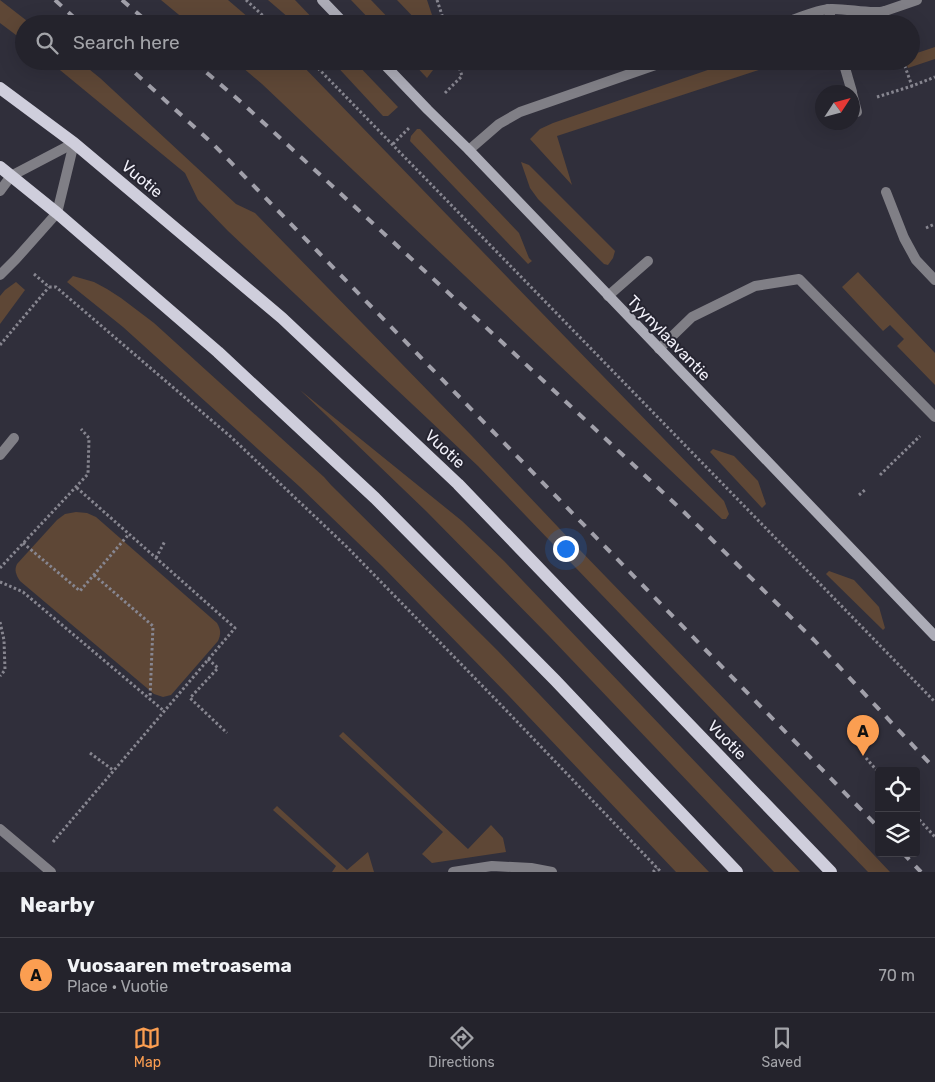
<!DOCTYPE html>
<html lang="en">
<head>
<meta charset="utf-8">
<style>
	body { margin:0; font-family:Rubik,sans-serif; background:#2c2b34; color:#f1f3f6 }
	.controls { position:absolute; right:15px; bottom:15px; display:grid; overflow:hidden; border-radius:5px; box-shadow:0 5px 20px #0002 }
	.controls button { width:45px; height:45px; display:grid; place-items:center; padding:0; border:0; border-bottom:1px solid #414048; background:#24232c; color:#f1f3f6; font:25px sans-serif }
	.compass { position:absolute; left:815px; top:85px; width:45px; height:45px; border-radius:50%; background:#24232c; box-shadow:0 5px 20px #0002; rotate:54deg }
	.you { position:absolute; left:565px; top:548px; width:18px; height:18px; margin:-12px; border:4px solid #fff; border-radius:50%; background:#1a73e8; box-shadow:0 0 0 8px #1a73e833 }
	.badge { display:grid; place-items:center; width:32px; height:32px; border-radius:50%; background:#fb9e51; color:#111; font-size:16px; font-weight:700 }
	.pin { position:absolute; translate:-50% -41px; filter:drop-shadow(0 1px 2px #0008) }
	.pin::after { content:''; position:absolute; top:26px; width:18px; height:15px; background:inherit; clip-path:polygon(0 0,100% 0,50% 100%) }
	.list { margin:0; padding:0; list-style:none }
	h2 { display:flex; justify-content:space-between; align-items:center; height:65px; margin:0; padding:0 20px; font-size:21px }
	h2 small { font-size:16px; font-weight:400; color:#a3a4a9 }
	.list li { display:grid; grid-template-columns:32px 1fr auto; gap:15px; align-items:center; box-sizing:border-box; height:75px; padding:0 20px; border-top:1px solid #414048 }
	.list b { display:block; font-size:19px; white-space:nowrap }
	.list p { margin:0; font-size:16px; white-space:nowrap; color:#a3a4a9 }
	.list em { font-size:16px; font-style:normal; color:#a3a4a9 }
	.icon { flex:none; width:28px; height:28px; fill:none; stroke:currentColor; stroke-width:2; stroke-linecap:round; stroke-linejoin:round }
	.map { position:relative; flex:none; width:935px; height:872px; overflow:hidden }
	.search { position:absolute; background:#24232c; box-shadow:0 5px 20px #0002; left:15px; right:15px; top:15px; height:55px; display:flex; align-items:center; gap:12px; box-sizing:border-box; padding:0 18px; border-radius:28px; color:#a3a4a9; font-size:19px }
	.sheet { height:140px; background:#24232c }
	nav { display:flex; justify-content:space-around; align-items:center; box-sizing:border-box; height:70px; border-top:1px solid #414048; background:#24232c; font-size:14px; color:#a3a4a9 }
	nav a { display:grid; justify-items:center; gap:2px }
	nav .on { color:#fb9e51 }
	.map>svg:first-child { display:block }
	.green { fill:#5e4736 }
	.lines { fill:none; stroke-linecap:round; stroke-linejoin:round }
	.path { stroke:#878690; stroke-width:3; stroke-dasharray:2.5 2.5; stroke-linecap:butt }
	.lane { stroke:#807f86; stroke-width:10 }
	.street { stroke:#807f86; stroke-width:10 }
	.secondary { stroke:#acacb7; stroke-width:10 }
	.primary { stroke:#cfcedc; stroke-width:12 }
	.rail { stroke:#a1a0aa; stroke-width:4; stroke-dasharray:9 9; stroke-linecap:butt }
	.labels { text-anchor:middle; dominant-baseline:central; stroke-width:4; stroke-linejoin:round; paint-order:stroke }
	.street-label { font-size:16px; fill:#f0eff8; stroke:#262531 }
</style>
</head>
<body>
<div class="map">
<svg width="935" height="872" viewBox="0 0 935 872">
	<rect width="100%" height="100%" fill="#302f3b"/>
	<g class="green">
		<path d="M0,0L31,24H24V41L0,23Z"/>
		<path d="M161,0H228L256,24H190Z"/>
		<path d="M268,0H295L318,24H296Z"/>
		<path d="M351,0H371L394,24H374Z"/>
		<path d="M397,0H427L435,24H420Z"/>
		<path d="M911,37L917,53L935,47V59L908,68L905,61H911Z"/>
		<path d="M49,61H79L100,78L236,204L255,213L471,435L575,545L822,800L890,872H868L478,466L228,231L198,200L185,173Z"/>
		<path d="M235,61H298L724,501L729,514L726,519H722L262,84Z"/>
		<path d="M332,61H354L398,107L388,116H383Z"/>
		<path d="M411,61H430L433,64V70L427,78Z"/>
		<path d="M734,61H786L557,136L572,185L530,139L540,129L553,123Z"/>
		<path d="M417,129H420L519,233L529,258L532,261L528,264L410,141L411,136Z"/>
		<path d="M521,162L529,165L615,251L613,258L608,265L604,264L538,199L530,188Z"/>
		<path d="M858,272L935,353V385L897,346L904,339L890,325L883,331L842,287Z"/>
		<path d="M73,276L94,282L107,289L121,298L154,323L324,477L331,485L497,650L709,872H676L509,696L382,566L300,487L123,327L67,282Z"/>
		<path d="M16,282L25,290L0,324V296L5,290Z"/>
		<path d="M300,390L462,521L504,561L800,872H774L550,637L426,511Z"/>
		<path d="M713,449L734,456L758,481L766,504L762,508L710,452Z"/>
		<path d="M76,512L87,513L96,517L217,623C221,630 221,634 218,641L171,695L163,697L154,694L20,581C16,575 14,570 17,564L57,520L65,514Z"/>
		<path d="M829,571L854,580L879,607L885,628L883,630L826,574Z"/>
		<path d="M343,732L468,849L491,825L503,838L506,852L432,863L422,854L443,832L339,736Z"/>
		<path d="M277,806L347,870L368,852L374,872H332L336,866L273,810Z"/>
	</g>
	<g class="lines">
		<g class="path">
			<path d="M246,0L272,24"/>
			<path d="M437,0L445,24"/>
			<path d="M311,61L935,702"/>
			<path d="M903,61L912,86L935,77"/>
			<path d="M445,93L462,76L457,61"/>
			<path d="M877,97L912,86"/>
			<path d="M393,144L410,127"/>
			<path d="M926,228L935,224"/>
			<path d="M34,274L49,287H56L231,437L347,547L502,706L661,872"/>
			<path d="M0,345L49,287"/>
			<path d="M880,475L920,436"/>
			<path d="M859,495L866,489"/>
			<path d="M23,543L80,591L129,534"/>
			<path d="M156,558L165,541"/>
			<path d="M0,568L88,474L89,438L81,429"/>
			<path d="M94,575L153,626L150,698"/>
			<path d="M0,582L23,592L164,711"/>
			<path d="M0,622L4,640L5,670L0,676"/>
			<path d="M208,659L218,668L190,698L227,733"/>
			<path d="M90,753L113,770"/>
			<path d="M866,758L879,773"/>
			<path d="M916,816L935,837"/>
			<path d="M53,842L235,628L76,487"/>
			<path d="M653,872L657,868"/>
		</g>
		<g class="lane">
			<path d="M828,9L833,24"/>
			<path d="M885,11L917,0"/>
			<path d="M843,61L852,92"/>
			<path d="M852,93L857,112"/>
			<path d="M886,192L904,238L916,260L935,280"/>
			<path d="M608,296L648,261"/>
			<path d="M659,349L692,317L755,286L799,279L935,417"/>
			<path d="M0,455L14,438"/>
			<path d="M453,872L492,866L531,868L552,872"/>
		</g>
		<g class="street">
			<path d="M781,24C794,20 818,9 830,9C847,8 871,15 885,11"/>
			<path d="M469,150L499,124L520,112L667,61"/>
			<path d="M0,191L11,176L74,143"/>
			<path d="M0,275L16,259L57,213L74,143"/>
			<path d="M0,829L51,872"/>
		</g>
		<g class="secondary">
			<path d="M322,0L345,24"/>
			<path d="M381,61L428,110L469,150L935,636"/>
		</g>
		<g class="primary">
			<path d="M0,88L74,143L282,318L458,484L831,872"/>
			<path d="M0,167L57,213L218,352L375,498L555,680L737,872"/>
		</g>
		<g class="rail">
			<path d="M55,0L81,24"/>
			<path d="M122,0L150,24"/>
			<path d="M122,61L213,144L879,828"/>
			<path d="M193,61L241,102L504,344L685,513L814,640L935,769"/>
			<path d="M903,853L921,872"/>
		</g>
	</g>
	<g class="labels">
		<g class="street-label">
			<text transform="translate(142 179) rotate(40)">Vuotie</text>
			<text transform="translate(669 338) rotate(46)">Tyynylaavantie</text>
			<text transform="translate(445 449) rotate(43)">Vuotie</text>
			<text transform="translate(727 740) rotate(46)">Vuotie</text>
		</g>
	</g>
</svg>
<div class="controls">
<button><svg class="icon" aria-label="locate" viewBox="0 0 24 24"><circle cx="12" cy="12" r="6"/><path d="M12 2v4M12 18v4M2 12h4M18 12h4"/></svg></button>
<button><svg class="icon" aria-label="layers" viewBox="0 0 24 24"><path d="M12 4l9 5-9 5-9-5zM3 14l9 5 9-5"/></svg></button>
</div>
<svg class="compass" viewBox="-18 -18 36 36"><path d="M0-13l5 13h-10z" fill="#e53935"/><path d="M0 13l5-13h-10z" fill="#a3a4a9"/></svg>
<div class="you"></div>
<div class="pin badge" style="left:863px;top:756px">A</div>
<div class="search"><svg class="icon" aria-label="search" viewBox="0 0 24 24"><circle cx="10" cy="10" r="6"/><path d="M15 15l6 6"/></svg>Search here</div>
</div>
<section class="sheet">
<h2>Nearby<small></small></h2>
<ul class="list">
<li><span class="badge">A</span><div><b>Vuosaaren metroasema</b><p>Place · Vuotie</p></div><em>70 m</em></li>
</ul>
</section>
<nav>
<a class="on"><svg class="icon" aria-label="map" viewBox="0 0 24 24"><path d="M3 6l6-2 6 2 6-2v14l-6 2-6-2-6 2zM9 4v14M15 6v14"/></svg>Map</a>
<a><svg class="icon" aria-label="directions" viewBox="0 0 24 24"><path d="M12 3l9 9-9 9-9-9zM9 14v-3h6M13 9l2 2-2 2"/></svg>Directions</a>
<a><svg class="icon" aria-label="saved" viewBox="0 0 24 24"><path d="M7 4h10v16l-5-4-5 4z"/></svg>Saved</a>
</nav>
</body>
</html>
